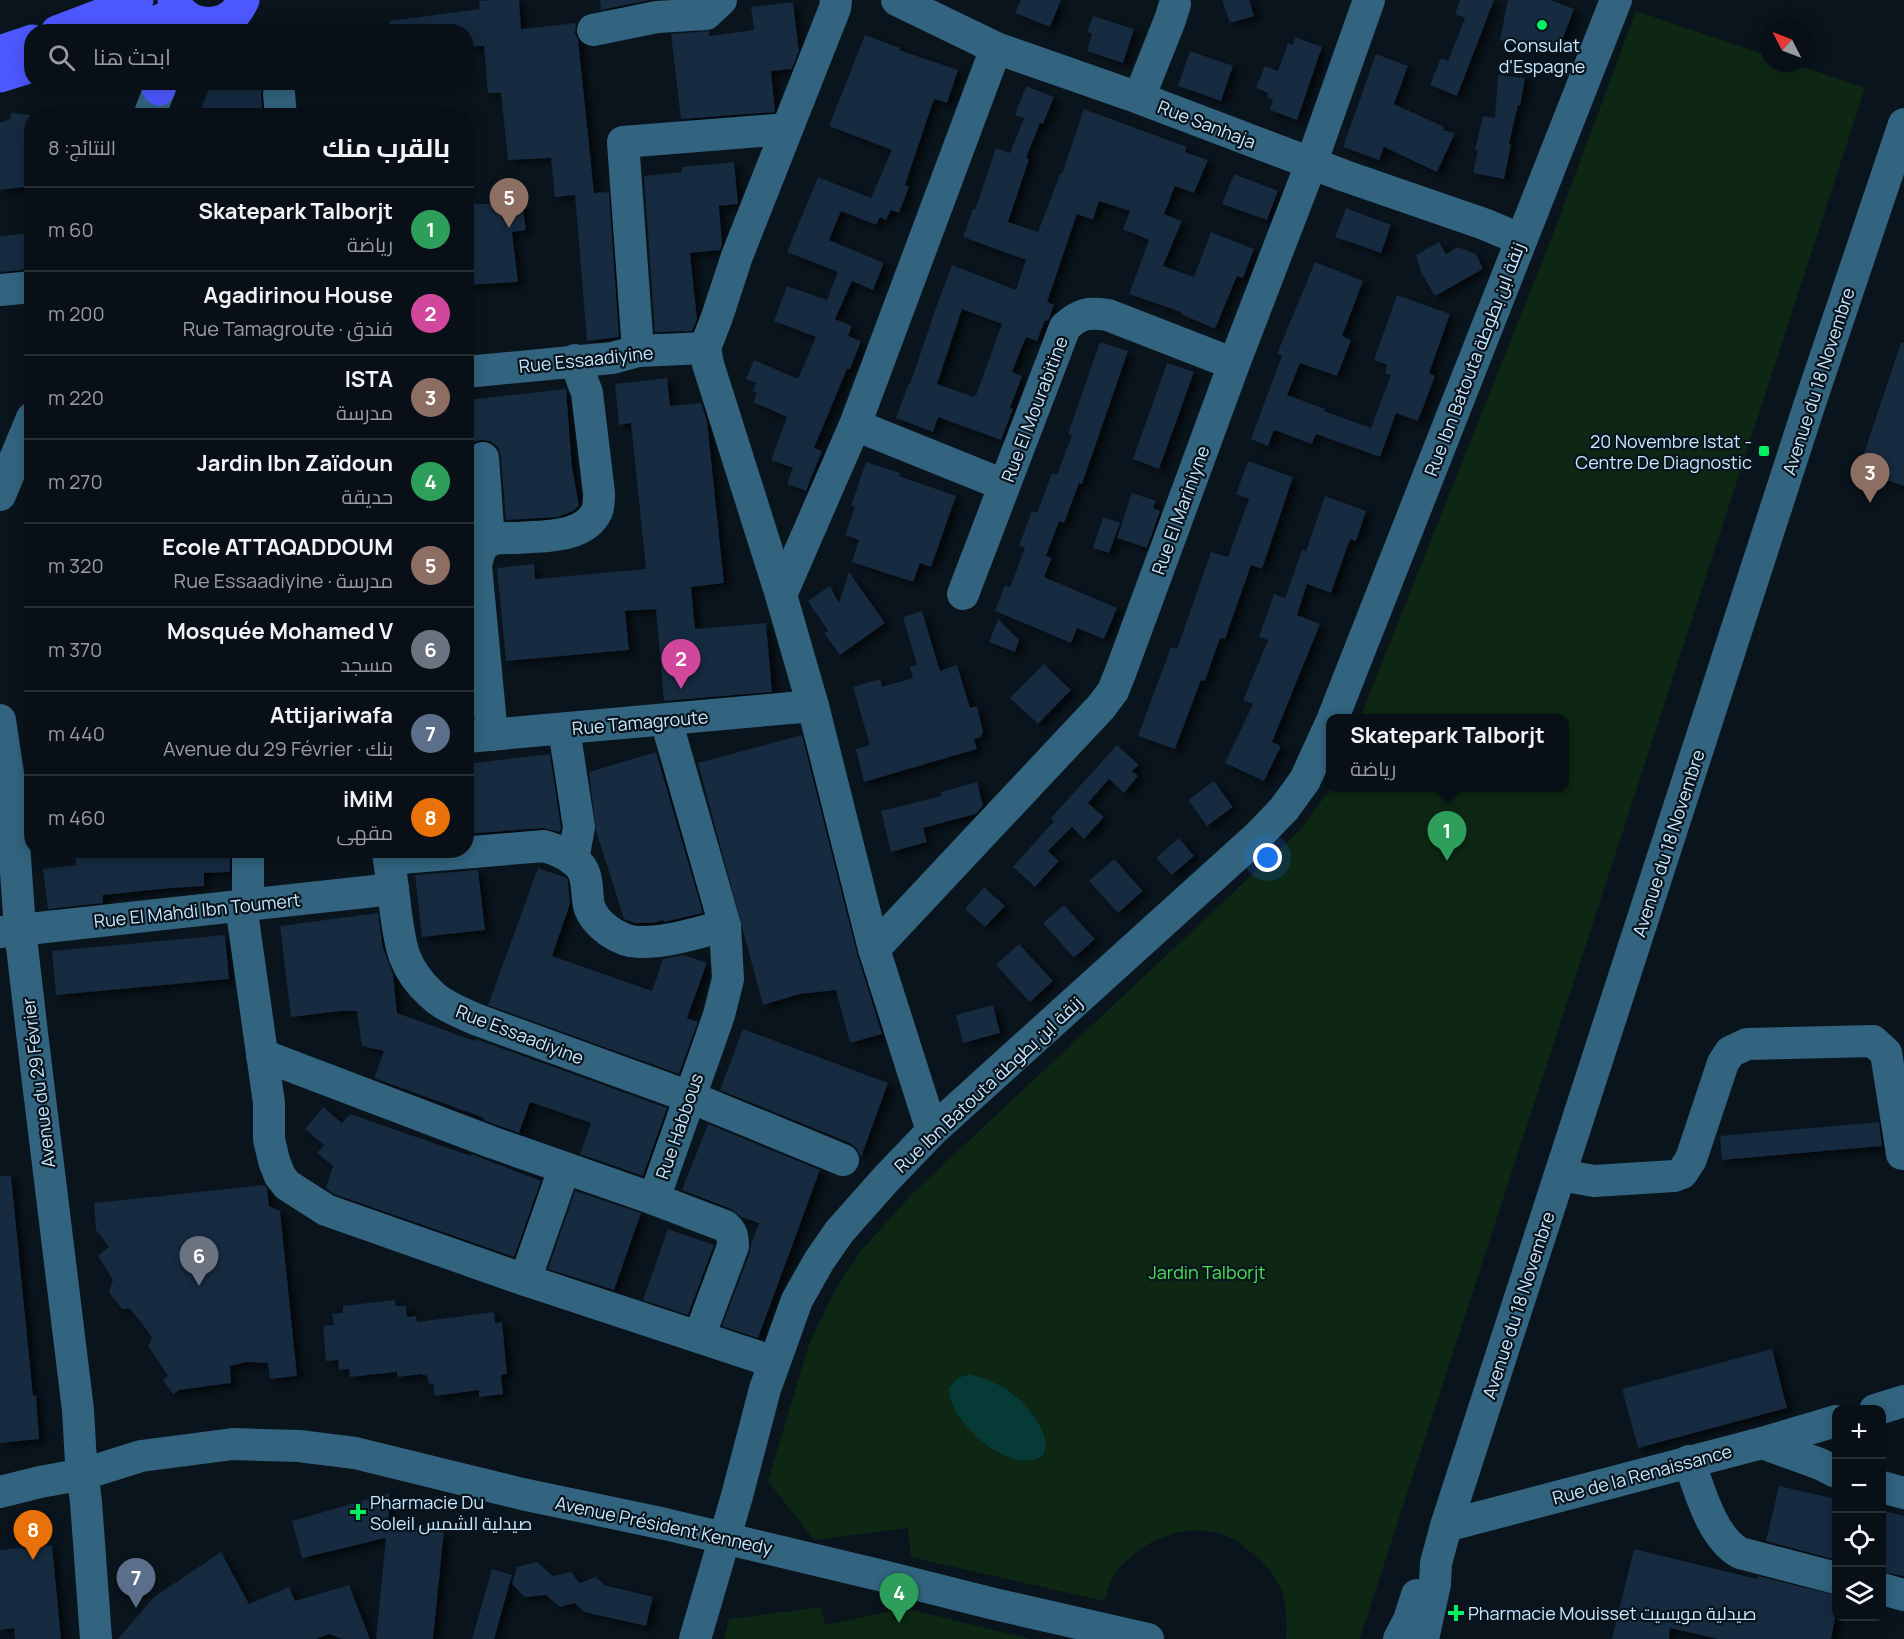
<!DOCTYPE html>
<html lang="ar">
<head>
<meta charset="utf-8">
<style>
	body { margin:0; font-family:Manrope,Cairo,sans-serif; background:#161d23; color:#f1f3f6; direction:rtl }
	.controls { position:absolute; right:18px; bottom:18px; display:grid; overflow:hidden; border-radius:12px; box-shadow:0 3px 15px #0003 }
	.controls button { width:54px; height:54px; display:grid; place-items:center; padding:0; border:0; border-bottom:2px solid #292f35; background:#080f16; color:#f1f3f6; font:30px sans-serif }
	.compass { position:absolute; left:1760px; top:18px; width:54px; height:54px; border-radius:50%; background:#080f16; box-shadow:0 3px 15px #0003; rotate:312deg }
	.you { position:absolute; left:1268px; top:858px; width:21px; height:21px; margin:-15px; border:4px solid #fff; border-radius:50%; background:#1a73e8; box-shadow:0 0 0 9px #1a73e833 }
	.badge { display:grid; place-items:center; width:39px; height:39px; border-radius:50%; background:#ea580c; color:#fff; font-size:20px; font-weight:700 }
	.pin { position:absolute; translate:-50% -50px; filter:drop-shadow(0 2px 3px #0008) }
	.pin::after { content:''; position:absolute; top:32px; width:21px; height:18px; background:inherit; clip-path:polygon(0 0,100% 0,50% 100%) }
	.popup { position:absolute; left:1326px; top:714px; width:243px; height:78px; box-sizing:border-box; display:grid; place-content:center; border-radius:12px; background:#080f16; filter:drop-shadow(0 2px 4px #0005); font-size:20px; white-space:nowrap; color:#989ca1 }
	.popup b { font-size:22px; color:#f1f3f6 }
	.popup::after { content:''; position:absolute; left:50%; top:100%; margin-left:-12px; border:12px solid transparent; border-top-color:#080f16 }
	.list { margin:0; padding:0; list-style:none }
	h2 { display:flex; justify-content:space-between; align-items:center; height:78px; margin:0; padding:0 24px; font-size:26px }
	h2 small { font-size:20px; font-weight:400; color:#989ca1 }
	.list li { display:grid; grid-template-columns:39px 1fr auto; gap:18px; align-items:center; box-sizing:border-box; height:84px; padding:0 24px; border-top:2px solid #292f35 }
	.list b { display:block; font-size:22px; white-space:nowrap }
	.list p { margin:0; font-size:20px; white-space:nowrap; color:#989ca1 }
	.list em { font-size:20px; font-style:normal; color:#989ca1 }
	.icon { flex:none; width:33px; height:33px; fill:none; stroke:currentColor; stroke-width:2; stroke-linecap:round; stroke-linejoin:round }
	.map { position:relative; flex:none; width:1904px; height:1639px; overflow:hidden; direction:ltr }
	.search { position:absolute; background:#080f16; box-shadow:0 3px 15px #0003; left:24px; top:24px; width:450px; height:66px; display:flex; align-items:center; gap:15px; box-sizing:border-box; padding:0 21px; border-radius:24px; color:#989ca1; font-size:22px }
	.panel { position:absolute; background:#080f16; box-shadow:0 3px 15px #0003; left:24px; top:108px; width:450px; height:750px; border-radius:24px; direction:rtl }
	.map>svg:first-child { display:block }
	.green { fill:#0d2714 }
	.water { fill:#063a37 }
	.building { fill:#15293f; fill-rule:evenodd; filter:url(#shadow) }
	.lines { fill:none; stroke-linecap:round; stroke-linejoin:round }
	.minor { stroke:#32647f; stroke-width:32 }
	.major { stroke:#4d58ff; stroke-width:33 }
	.poi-dot { fill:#00f162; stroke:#0a141d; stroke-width:2 }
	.labels { text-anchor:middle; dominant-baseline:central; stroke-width:4.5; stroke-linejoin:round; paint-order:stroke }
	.poi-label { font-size:18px; fill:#c6e7ff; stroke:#0a141d; text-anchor:start }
	.street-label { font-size:18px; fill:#c6e7ff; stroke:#0a141d }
	.park-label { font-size:18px; fill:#4be554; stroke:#0a141d }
</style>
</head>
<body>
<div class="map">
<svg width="1904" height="1639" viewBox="0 0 1904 1639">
	<defs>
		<filter id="shadow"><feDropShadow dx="6" dy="4" stdDeviation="3" flood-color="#0009"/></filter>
	</defs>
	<rect width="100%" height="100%" fill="#0a141d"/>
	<g class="green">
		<path d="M1636,11L1769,56V63H1791L1865,88L1361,1635L1359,1639H1286C1287,1623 1287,1605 1281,1589C1274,1574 1263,1561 1249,1551C1244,1548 1240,1543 1235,1540C1194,1517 1138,1539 1114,1576C1109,1583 1107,1593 1104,1601L911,1557L908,1528L814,1540L768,1481L809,1344L826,1309L838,1285L860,1252L911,1195L1299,831L1331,788H1564V718H1360L1555,229Z"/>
		<path d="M821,1607L825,1625L905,1608L1030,1639H724L729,1619Z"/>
	</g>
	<path class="water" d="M970,1374C981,1377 991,1381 1001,1386C1020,1397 1055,1432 1043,1456C1011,1477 948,1422 949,1388L958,1378Z"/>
	<g class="building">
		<path d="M490,0H519L521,29L576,23L575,33L578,39L594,193L609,192L619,337L587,341L575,195L555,197L551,158L508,160L501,93H488L484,46L466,47V32H390L389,21L480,9L479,1Z"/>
		<path d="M600,0H650L601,10Z"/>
		<path d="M1021,0H1061L1050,27L1015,13Z"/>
		<path d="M1222,0H1249L1254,16L1230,23Z"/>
		<path d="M1460,0H1494L1457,96L1430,85L1441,58L1448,61L1465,18L1455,14Z"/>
		<path d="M1508,0H1550L1574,9L1558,51L1531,41L1527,50L1500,40Z"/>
		<path d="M793,2L799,51L792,69L771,71L775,112L681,119L671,34L709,31V36L754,30L751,7Z"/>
		<path d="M1093,16L1134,29L1123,63L1087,51L1092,34L1087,32Z"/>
		<path d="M865,35L900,48L899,50L958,70L947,103L934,99L905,185L909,187L899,213L891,210L886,220L880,217L876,225L841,211L829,240L884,263L873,290L852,281L835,319L852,326L848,336L861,341L850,369H847L814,448L822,451L806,491L787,484L793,468L771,460L787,417L753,402L757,393L752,391L756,383L746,379L754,360L798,379L816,337L774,321L787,286L827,300L838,272L787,252L818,177L871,198L892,150L829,126Z"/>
		<path d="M1295,37L1322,47L1297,120L1270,110L1273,100L1267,97L1268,93L1256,88L1265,66L1278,71L1288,43L1293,45Z"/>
		<path d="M1190,51L1233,66L1221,101L1178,86Z"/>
		<path d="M1376,54L1408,66L1394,104L1444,127L1443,130L1455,133L1437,172L1384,147L1379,160L1343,147Z"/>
		<path d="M1498,75L1525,78L1520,106L1518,105L1509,144H1511L1504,179L1473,173L1478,150H1475L1483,116L1495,118Z"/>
		<path d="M213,82H266L262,87L261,95L263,116H197Z"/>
		<path d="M1026,86L1054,97L1043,124L1040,123L1026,158L1029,159L1008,222L1038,232L1060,174H1062L1084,109L1187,147L1185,152L1208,160L1194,193L1175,186L1164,214L1182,221L1163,266L1194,277L1211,232L1254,249L1243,278L1237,276L1215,329L1181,314V312L1129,294L1149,240L1123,229L1130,211L1099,201L1093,220L1077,214L1047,302L1054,305L1048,321L1045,320L1037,341L1026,337L1012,372L1022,376L1010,408L1013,409L1001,440L938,417L933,432L896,418L909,383L910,384L937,305L952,265L1016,290L1026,260L963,237L973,209L975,210L996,148L1010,153L1024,118L1015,115ZM962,309L1002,324L976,395L975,394L974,397L937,384Z"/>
		<path d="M11,113L32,115V186L0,190V123L10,119Z"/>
		<path d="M734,162L738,204L719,206L722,244L720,250L690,253L697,319L692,331L655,332L644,176L682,172V167Z"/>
		<path d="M1234,174L1278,191L1267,220L1222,204Z"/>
		<path d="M466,204H522L526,230L512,232L518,282L466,285Z"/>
		<path d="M1346,208L1391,225L1381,253L1335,237Z"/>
		<path d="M32,233V269L0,272V236Z"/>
		<path d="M1439,242L1446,254L1458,247L1476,254L1483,269L1435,296L1422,274L1416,255Z"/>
		<path d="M1315,262L1363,281L1342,336L1351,340L1337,376L1300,363L1287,395L1325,409L1324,411L1371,428L1391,375L1385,373L1387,365L1374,360L1397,295L1450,314L1429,373L1435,376L1418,421L1396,413L1380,457L1316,434L1312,444L1274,430L1268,446L1251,439L1282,356L1277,354Z"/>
		<path d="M1100,342L1128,351L1082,484L1079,483L1064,523L1059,521L1046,556L1052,558L1044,577L1117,608L1104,639L1077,628L1071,643L995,611L1005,585L1010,587L1025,548L1019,546L1032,511L1037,513L1052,473L1057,475L1072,435L1068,434Z"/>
		<path d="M1901,343H1904V486L1858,471Z"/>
		<path d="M1167,363L1194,372L1159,469L1133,459Z"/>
		<path d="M667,378L670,406L701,403L707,421L724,583L691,587L695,629L766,623L772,692L664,701L656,609L625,611L629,650L506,661L497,568L534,564L535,579L646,569L631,423L619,425L615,384Z"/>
		<path d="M566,389L572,467L579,506L573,511L558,517L506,520L501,456L498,447L490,441L481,440L466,444V400Z"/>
		<path d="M1248,461L1293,477L1262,569L1251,565L1225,639L1220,638L1205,681L1201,680L1175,749L1138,736L1171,647L1177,649L1211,552L1228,557L1249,499L1236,494Z"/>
		<path d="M866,462L900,473L899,476L956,496L931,567L920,563L913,582L852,562L859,540L845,535L855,507L851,506Z"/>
		<path d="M1132,493L1156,501L1153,508L1160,511L1147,548L1117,538Z"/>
		<path d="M1325,496L1366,511L1356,541L1350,539L1331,593L1307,584L1297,615L1320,624L1272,742L1281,746L1264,781L1225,763L1253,704L1243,700L1268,640L1259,637L1274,594L1285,598L1302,550L1306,551Z"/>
		<path d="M1103,517L1120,523L1109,553L1093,548Z"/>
		<path d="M849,572L885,623L840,655L824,633L828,631L808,601L830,586L839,603Z"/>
		<path d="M922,611L940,671L957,665L970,708L977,706L983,732L981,737L974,739L977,749L864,782L856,749L870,745L853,687L880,679L882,687L913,678L910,667L917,665L903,617Z"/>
		<path d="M998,619L1019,640L1015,652L989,642Z"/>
		<path d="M1044,664L1071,690L1038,724L1010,698Z"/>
		<path d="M802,735L857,953L882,1034L850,1043L836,990L800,994L763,1005L698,763Z"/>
		<path d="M1117,745L1139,765L1132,771L1138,776L1124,793L1109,779L1088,803L1104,817L1084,839L1072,827L1048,851L1059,861L1035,887L1013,867L1054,821L1051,818Z"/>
		<path d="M656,752L703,913L664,922L663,920L653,923H635L624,919L596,831L589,772Z"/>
		<path d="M550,754L561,827L560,832L542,828L466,834V764Z"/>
		<path d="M1214,781L1233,807L1207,826L1188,800Z"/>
		<path d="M977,782L983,806L976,814L923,828L927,842L891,852L881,811L942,796L941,792Z"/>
		<path d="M1179,838L1194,856L1172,875L1156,858Z"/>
		<path d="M75,850H207V855L230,851V872L204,873V886L171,888L103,895V903L48,909L43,869L76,865Z"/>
		<path d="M1114,859L1143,891L1118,913L1089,881Z"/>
		<path d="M538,868L567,878L568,883L570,904L552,956L652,991L663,959L684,955L707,963L687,1018L698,1022L679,1074L488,1005Z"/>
		<path d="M478,870L485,930L422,937L415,875Z"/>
		<path d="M984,887L1005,906L985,927L965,909Z"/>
		<path d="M1064,905L1095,939L1074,958L1043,923Z"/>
		<path d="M378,913L383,948L393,974L397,1013L475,1041L476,1039L667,1108L643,1176L580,1154L591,1123L530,1102L519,1133L483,1120L484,1118L374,1078L384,1051L362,1046L357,1011H342L291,1017L280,926Z"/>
		<path d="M225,935L229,979L56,995L52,951Z"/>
		<path d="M1019,944L1053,981L1030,1002L996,965Z"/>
		<path d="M993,1005L1000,1033L963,1043L956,1015Z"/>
		<path d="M743,1029L888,1083L861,1157L857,1149L850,1143L720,1090Z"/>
		<path d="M323,1107L342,1123L350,1114L471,1156V1154L541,1181L514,1257L334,1194L326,1188L333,1166L317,1153L324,1145L305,1129Z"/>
		<path d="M1879,1122L1882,1146L1722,1160L1720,1136Z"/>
		<path d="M708,1124L820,1170L758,1338L722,1326L750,1252L751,1244L759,1223L741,1217L731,1209L682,1190Z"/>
		<path d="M0,1176H11L33,1396L36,1395L39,1439L0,1443Z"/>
		<path d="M264,1185L267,1188L269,1206L280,1211L297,1376L270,1379L268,1363L247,1362L230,1366L231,1383L179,1390L173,1394L163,1380L168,1376L148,1346L152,1338L147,1330L130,1309H122L109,1292L113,1280L98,1256L109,1247L96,1230L94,1203Z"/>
		<path d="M575,1191L641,1213L614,1290L548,1269Z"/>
		<path d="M668,1229L714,1245L688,1315L643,1300Z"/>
		<path d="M395,1300L396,1306H406L407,1317L416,1316L417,1322L494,1312L495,1323L502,1322L507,1374L501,1375L503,1394L479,1397V1390L435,1396L433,1383L429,1384L427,1375L423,1376V1374L397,1377V1372L350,1377L349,1369L339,1370L338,1360L326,1361L323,1326L334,1325L332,1314L343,1313V1306Z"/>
		<path d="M1772,1349L1787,1408L1638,1448L1622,1389Z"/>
		<path d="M1779,1486L1836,1499V1560L1766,1541Z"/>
		<path d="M389,1493L388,1526L444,1530L433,1639H376L386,1538L302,1558L292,1521Z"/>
		<path d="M1881,1510L1904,1516V1576L1881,1572Z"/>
		<path d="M52,1545L61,1639H15L14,1628L0,1630V1550Z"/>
		<path d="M1634,1549L1757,1579V1576L1836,1595V1615L1831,1639H1718L1670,1628L1669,1639H1612Z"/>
		<path d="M221,1552L249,1604L289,1587L295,1601L349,1585L370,1639H343L329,1634L316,1639H118L154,1597Z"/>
		<path d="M537,1562L553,1576L571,1572L580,1583L596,1577L604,1585L653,1597L646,1626L584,1612L575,1603L560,1607L546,1595L525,1597L512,1584L517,1567Z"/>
		<path d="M492,1569L512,1575L494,1639H472Z"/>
	</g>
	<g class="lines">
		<g class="minor">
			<path d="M836,0L835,8L737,256L717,317L705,348L708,364L781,595L813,706L874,949L932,1131"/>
			<path d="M897,0L996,48L1139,98L1345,176L1484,224L1520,239"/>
			<path d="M593,30L657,17L706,14L721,0"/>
			<path d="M279,94L281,116"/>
			<path d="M1139,98L1170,20L1175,4"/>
			<path d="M149,116L162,82"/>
			<path d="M0,290L32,287"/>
			<path d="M638,351L623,142L787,129"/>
			<path d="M466,372L612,358L638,351L705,348"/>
			<path d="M855,425L1004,485"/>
			<path d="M483,458L489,541"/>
			<path d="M0,495L32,418"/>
			<path d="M963,594L1065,327C1081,313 1088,312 1108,315L1234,364"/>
			<path d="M781,595L855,425L996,48"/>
			<path d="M1333,718L1616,0"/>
			<path d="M0,720L10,787L20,929L32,1033L78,1410L81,1463L86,1502L96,1639"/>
			<path d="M564,729L579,827L573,860"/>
			<path d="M492,735L476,566C478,557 479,547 488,542C495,537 508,538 516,538C542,536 584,539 597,511C599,506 599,499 599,493L587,393L575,360"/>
			<path d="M466,737L813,706"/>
			<path d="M388,850C390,869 393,887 395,906C400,943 401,966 431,994C443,1006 460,1012 475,1019L690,1097L843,1160"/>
			<path d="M389,859L544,846C557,850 571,855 580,866C589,877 586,893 589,906C595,925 620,942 639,942C668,943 698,932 725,926"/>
			<path d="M248,904V850"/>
			<path d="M241,905L269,1103V1139L274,1161L280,1176L287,1185L326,1210L525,1280L774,1362"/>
			<path d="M0,932L393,889"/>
			<path d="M874,949L1101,707L1113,691L1121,671L1234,364L1311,164L1369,0"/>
			<path d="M262,1055L491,1142L654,1199L719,1015L728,979L725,926L666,720"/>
			<path d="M1560,1175L1594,1181L1674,1176L1682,1173L1691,1159L1723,1063L1730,1052L1747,1044L1873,1041L1886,1053L1902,1154"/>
			<path d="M654,1199L725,1226C732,1232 733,1237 733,1246L699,1337"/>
			<path d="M525,1280L564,1169"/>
			<path d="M1875,1410L1904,1401"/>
			<path d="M1762,1443L1820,1464L1836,1472"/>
			<path d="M1689,1461C1699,1489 1712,1538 1740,1553L1836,1578"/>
			<path d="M1882,1487L1904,1493"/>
			<path d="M0,1492L40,1482L84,1474L141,1456L233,1444L299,1446L355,1453L522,1494L665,1524L883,1576L994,1604L1148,1639"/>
			<path d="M1446,1526L1762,1443L1836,1421"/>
			<path d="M1882,1589L1904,1595"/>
			<path d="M695,1639L737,1496L765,1389L797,1300L819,1261L839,1232L886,1179L932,1131L1258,836L1284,809L1305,780L1330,725"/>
			<path d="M1399,1639L1409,1620L1417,1595"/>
			<path d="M1423,1639L1435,1584L1436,1563L1446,1526L1810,403L1904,124"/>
		</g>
		<g class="major">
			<path d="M174,0C176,4 178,9 182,13C196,27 221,27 235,13C238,10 241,4 243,0"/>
			<path d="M57,32L112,11L137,0"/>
			<path d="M134,32L180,12"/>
			<path d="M0,52L32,41"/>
			<path d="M0,76L32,66"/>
			<path d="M156,82L159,89"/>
		</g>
	</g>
	<g class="poi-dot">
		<circle cx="1542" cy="25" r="6"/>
		<rect x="1758" y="445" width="12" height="12" rx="3"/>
		<path d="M355 1503h6v6h6v6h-6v6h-6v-6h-6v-6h6z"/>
		<path d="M1453 1604h6v6h6v6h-6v6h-6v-6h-6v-6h6z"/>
	</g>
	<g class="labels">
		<g class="poi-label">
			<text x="1542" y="45" text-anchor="middle">Consulat<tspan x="1542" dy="21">d'Espagne</tspan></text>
			<text x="1752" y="441" text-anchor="end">20 Novembre Istat -<tspan x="1752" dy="21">Centre De Diagnostic</tspan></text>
			<text x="370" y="1502">Pharmacie Du<tspan x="370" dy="21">Soleil صيدلية الشمس</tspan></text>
			<text x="1468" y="1613">Pharmacie Mouisset صيدلية مويسيت</text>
		</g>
		<g class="street-label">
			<text transform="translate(1207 124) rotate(21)">Rue Sanhaja</text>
			<text transform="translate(586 359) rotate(-6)">Rue Essaadiyine</text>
			<text transform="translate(1474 359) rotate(-69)">Rue Ibn Batouta زنقة ابن بطوطة</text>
			<text transform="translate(1818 381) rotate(-72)">Avenue du 18 Novembre</text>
			<text transform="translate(1034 409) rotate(-69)">Rue El Mourabitine</text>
			<text transform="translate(1180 510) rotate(-70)">Rue El Mariniyne</text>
			<text transform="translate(640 722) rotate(-5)">Rue Tamagroute</text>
			<text transform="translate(1668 843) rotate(-72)">Avenue du 18 Novembre</text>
			<text transform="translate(197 910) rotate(-6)">Rue El Mahdi Ibn Toumert</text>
			<text transform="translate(520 1034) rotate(21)">Rue Essaadiyine</text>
			<text transform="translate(38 1083) rotate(-97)">Avenue du 29 Février</text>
			<text transform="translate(988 1084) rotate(-43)">Rue Ibn Batouta زنقة ابن بطوطة</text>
			<text transform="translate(679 1126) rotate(-71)">Rue Habbous</text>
			<text transform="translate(1518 1305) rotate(-72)">Avenue du 18 Novembre</text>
			<text transform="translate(1642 1474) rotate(-15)">Rue de la Renaissance</text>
			<text transform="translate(664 1525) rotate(12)">Avenue Président Kennedy</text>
		</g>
		<g class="park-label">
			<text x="1207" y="1272">Jardin Talborjt</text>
		</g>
	</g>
</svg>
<div class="controls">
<button>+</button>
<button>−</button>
<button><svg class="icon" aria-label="locate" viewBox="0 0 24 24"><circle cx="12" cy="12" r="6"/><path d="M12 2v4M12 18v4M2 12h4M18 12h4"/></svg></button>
<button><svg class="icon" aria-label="layers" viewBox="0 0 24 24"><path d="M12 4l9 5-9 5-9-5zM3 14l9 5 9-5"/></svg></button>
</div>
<svg class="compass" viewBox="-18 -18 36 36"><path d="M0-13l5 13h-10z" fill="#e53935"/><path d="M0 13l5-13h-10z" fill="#989ca1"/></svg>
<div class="you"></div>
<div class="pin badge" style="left:1447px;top:861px;background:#2e9e5b">1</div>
<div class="popup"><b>Skatepark Talborjt</b>رياضة</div>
<div class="pin badge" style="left:681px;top:689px;background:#d1479c">2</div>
<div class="pin badge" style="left:1870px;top:503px;background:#8d6e63">3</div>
<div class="pin badge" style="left:899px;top:1623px;background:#2e9e5b">4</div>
<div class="pin badge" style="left:509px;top:228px;background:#8d6e63">5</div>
<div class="pin badge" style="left:199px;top:1286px;background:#6b7280">6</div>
<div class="pin badge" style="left:136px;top:1608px;background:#5c6f8a">7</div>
<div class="pin badge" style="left:33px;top:1560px;background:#e8710a">8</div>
<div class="search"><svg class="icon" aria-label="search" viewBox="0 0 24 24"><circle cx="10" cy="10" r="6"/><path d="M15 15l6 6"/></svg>ابحث هنا</div>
<section class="panel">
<h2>بالقرب منك<small>النتائج: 8</small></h2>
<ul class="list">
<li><span class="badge" style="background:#2e9e5b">1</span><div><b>Skatepark Talborjt</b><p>رياضة</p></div><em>60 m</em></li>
<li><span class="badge" style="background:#d1479c">2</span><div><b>Agadirinou House</b><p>فندق · Rue Tamagroute</p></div><em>200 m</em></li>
<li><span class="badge" style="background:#8d6e63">3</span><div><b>ISTA</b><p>مدرسة</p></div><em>220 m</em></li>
<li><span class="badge" style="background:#2e9e5b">4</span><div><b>Jardin Ibn Zaïdoun</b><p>حديقة</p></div><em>270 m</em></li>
<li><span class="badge" style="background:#8d6e63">5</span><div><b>Ecole ATTAQADDOUM</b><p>مدرسة · Rue Essaadiyine</p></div><em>320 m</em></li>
<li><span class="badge" style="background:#6b7280">6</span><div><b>Mosquée Mohamed V</b><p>مسجد</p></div><em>370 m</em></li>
<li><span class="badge" style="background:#5c6f8a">7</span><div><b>Attijariwafa</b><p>بنك · Avenue du 29 Février</p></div><em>440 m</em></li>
<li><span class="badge" style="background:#e8710a">8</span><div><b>iMiM</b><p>مقهى</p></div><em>460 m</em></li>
</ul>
</section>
</div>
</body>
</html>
